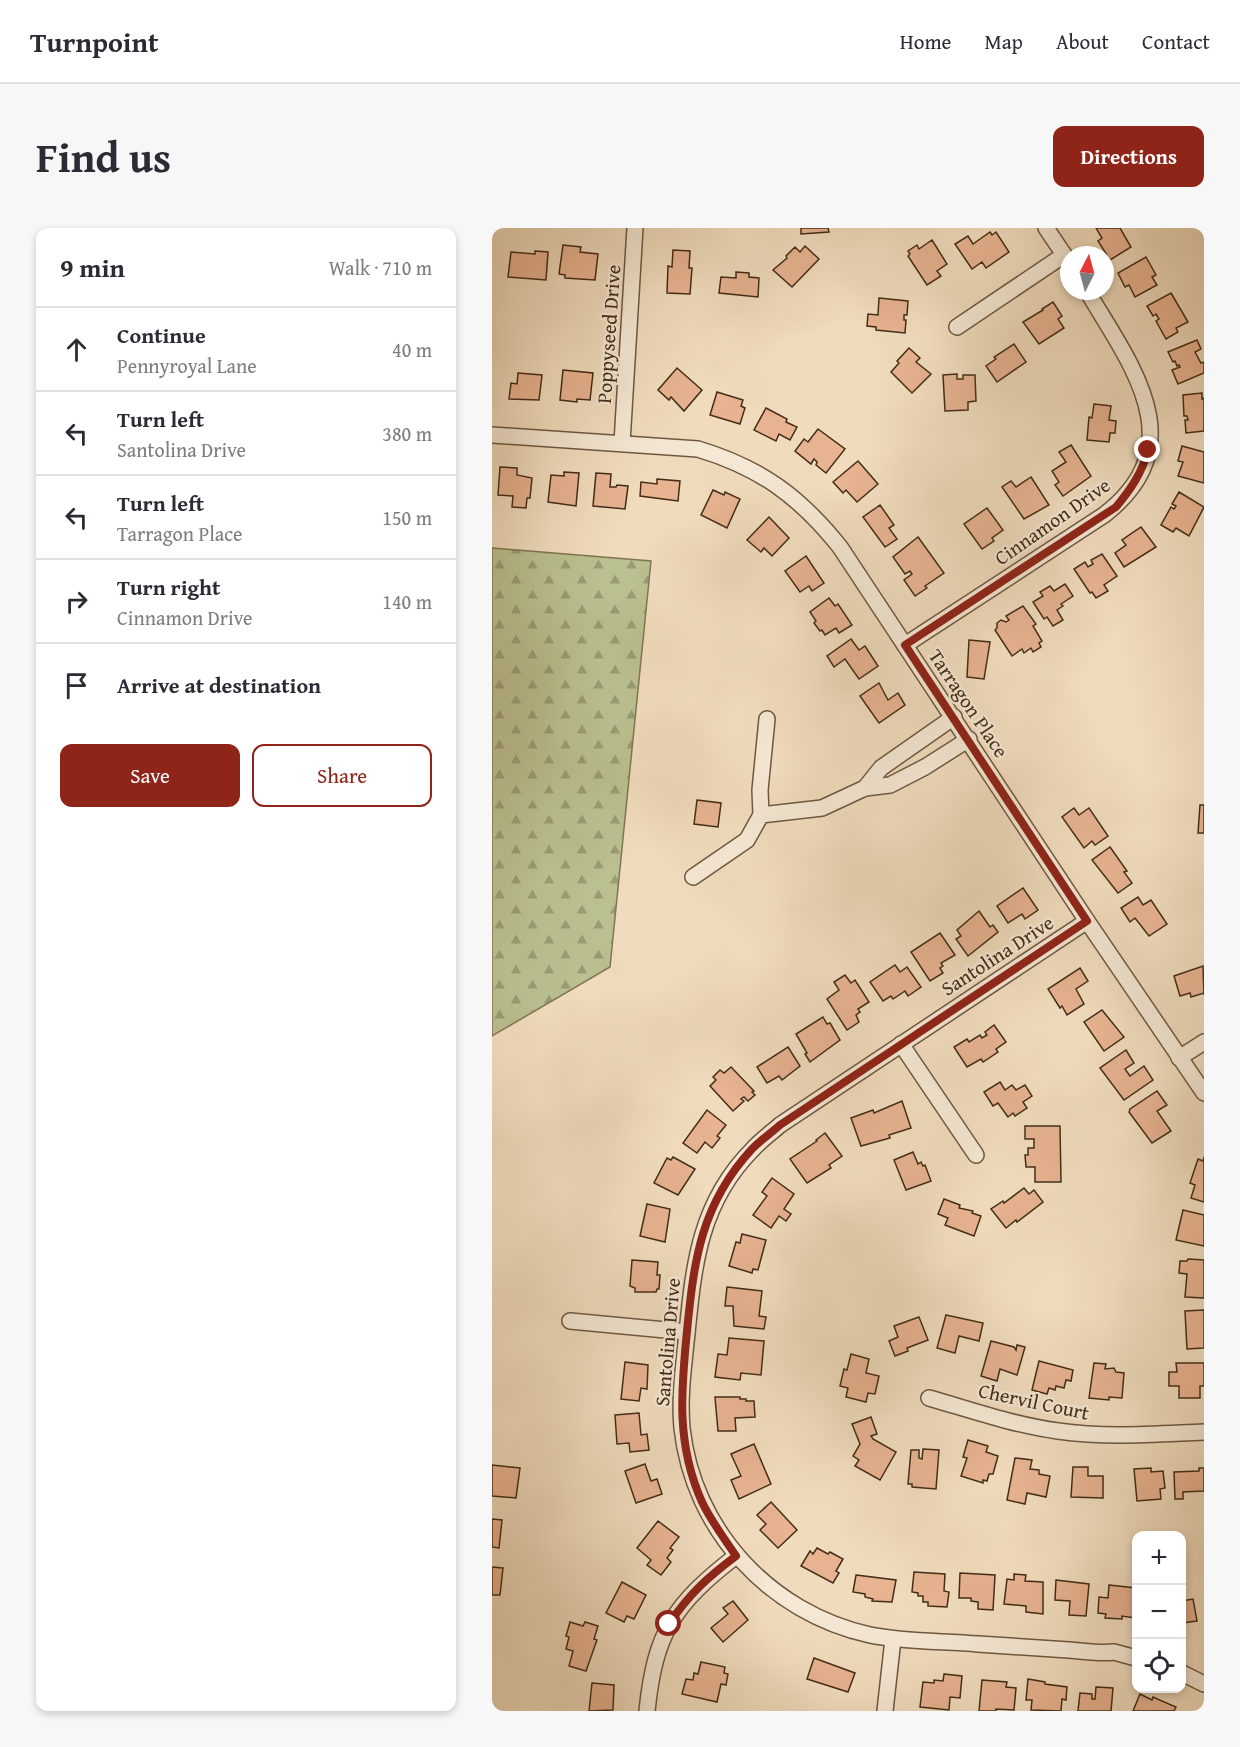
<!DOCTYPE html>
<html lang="en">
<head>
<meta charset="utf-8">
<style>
	body { margin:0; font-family:"Gentium Book Plus",serif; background:#f7f7f7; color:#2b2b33 }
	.controls { position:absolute; right:18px; bottom:18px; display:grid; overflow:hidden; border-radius:12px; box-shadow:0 3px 9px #0003 }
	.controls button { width:54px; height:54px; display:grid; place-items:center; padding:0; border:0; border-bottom:2px solid #e1e1e2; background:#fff; color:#2b2b33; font:30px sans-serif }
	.compass { position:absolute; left:568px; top:18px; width:54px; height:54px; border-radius:50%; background:#fff; box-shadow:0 3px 9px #0003; rotate:6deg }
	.stop { position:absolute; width:18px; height:18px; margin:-14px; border:4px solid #8f2418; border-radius:50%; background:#fff }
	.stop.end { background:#8f2418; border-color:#fff; box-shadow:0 2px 6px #0008 }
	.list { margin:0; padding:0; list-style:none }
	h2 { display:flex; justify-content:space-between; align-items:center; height:78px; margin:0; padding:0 24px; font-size:26px }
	h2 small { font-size:20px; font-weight:400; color:#7c7c81 }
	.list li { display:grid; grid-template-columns:39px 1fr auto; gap:18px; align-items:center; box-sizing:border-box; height:84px; padding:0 24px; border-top:2px solid #e1e1e2 }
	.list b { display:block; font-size:22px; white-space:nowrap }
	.list p { margin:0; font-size:20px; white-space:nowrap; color:#7c7c81 }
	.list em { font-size:20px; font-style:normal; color:#7c7c81 }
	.actions { display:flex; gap:12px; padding:18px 24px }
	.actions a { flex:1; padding:14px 0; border:2px solid #8f2418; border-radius:12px; text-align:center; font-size:21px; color:#8f2418 }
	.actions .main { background:#8f2418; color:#fff }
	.icon { flex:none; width:33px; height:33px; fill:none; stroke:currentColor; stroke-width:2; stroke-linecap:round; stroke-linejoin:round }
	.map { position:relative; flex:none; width:712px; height:1483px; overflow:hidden; border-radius:12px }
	header { display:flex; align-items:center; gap:36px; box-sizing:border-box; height:84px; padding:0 30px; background:#fff; border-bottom:2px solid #e1e1e2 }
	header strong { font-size:28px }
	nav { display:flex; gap:33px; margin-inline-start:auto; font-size:21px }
	.intro { display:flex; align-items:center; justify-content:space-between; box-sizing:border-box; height:144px; padding:0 36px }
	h1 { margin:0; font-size:42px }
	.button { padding:15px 27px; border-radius:12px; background:#8f2418; color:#fff; font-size:21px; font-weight:700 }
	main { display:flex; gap:36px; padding:0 36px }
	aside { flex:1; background:#fff; border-radius:12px; box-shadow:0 3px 9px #0003 }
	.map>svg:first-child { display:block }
	.forest { fill:url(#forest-firs); stroke:#807654; stroke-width:1.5 }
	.building { fill:#e7b391; stroke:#442c18; stroke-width:1.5 }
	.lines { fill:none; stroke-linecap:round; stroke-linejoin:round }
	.minor-casing { stroke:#6f5841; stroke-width:18 }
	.minor { stroke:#f5e8d4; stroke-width:15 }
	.route { stroke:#8f2418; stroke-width:8 }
	.labels { text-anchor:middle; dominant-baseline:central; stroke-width:4.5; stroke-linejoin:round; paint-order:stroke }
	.street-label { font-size:20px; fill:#442c18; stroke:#f5e8d4 }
</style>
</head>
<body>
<header>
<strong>Turnpoint</strong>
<nav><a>Home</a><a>Map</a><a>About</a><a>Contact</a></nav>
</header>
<div class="intro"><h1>Find us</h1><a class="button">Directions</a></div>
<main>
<aside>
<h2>9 min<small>Walk · 710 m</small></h2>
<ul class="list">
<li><svg class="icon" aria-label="ahead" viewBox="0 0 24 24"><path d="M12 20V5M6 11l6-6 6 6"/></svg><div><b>Continue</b><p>Pennyroyal Lane</p></div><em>40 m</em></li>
<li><svg class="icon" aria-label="left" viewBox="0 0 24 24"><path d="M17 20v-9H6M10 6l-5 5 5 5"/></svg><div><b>Turn left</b><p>Santolina Drive</p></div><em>380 m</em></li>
<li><svg class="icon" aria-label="left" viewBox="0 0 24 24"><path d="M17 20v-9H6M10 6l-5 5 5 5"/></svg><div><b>Turn left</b><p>Tarragon Place</p></div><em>150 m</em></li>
<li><svg class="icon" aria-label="right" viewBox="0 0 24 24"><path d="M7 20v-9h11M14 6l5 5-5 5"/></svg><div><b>Turn right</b><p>Cinnamon Drive</p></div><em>140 m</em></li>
<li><svg class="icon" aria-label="arrive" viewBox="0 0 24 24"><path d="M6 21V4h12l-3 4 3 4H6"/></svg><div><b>Arrive at destination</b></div></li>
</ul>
<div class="actions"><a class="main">Save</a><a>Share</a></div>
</aside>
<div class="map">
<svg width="712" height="1483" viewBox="0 0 712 1483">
	<defs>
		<pattern id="forest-firs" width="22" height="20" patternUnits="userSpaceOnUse" patternTransform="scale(1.5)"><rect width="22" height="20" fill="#bbc090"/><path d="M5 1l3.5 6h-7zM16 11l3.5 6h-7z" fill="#9a9c75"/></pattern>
	</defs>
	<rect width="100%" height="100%" fill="#f0dcbd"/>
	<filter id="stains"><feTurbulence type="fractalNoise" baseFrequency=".00333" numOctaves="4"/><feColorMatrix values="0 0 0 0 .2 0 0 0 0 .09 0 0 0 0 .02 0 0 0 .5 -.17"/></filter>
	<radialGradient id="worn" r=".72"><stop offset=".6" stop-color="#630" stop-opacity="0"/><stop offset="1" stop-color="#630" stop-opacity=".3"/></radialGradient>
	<path class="forest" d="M0,320L159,333L118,739L0,808Z"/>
	<g class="building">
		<path d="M309,0H336L337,4L309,6Z"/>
		<path d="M604,0H628L639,19L618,32L606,13L610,10Z"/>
		<path d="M498,4L500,7L504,4L517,24L494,40L490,34L480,41L463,16L476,8L481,16Z"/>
		<path d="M440,12L455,36L445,43L449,48L435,57L416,28L418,26L416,23L425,17L427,21Z"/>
		<path d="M71,17L89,19L88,24L106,26L103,52L73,50V47L67,46Z"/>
		<path d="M313,18L327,31L300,59L281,42L295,30L294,28L303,19L308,24Z"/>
		<path d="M181,22L198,23L197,40H200L198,66L175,65L176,38L180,39Z"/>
		<path d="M43,23L56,24L54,52L16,49L19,24L43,26Z"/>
		<path d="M654,29L664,47L660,49L665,57L643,69L637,57L633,59L626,45Z"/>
		<path d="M244,44L257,45V49L267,50L266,69L227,65L229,49L244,50Z"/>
		<path d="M679,65L696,94L684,100L686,104L674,111L664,93L667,91L664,86L661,88L655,78Z"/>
		<path d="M387,70L416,73L415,87H412V92H414L413,105L384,102V99L375,98L376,86L386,87Z"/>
		<path d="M561,74L570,88L566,91L572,100L547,116L531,94L551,82L550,81Z"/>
		<path d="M705,112L709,121L703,124L709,135L712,134V145L686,156L680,142L688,139L687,137L685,138L683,133L681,134L676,124Z"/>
		<path d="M522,116L534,134L505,154L494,138L504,131L502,129Z"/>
		<path d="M417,120L428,130L424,134L439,146L420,165L399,144L407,135L405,133Z"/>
		<path d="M185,140L210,162L192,183L179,169L177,172L166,162Z"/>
		<path d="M71,142L101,145L98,172L85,171V174L68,172Z"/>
		<path d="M26,145L50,147L47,172L17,171L19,155L25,156Z"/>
		<path d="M465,146V151H471V147H483L484,173L476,174V182L453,183L451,147Z"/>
		<path d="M225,164L251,172L249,178L253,180L248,196L218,187Z"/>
		<path d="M710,165V171L712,170V203L694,205L693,192H696L695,188H692L691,167Z"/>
		<path d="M602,176L619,178L617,192L624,193L623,205H618L617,214L595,212L597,189L600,190Z"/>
		<path d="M274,180L295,191L294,194L305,199L298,212L287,206L284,213L262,202Z"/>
		<path d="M326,201L353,221L334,245L324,237L325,234L322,231L319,236L303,223L312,211L316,214Z"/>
		<path d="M579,217L599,248L571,268L563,257L567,254L560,243L574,234L567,224Z"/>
		<path d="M690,218L712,224V255L686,248L691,234L686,233Z"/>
		<path d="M366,233L386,256L365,274L354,262L351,265L341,254Z"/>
		<path d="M8,239L25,240V247L40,250L38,270H35L34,280L20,279L21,268L6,267Z"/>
		<path d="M72,244L87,245L84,278L56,274L59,247L72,248Z"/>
		<path d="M104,245L119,246L118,259H124L125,257L136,258L133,281L101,278Z"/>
		<path d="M539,249L557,277L532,291L510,259L519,253L524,259Z"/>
		<path d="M165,251L188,253L186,273L148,268L149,254L165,256Z"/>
		<path d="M221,262L232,267L233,264L248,271L235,300L209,287Z"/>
		<path d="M687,264L712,279L697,308L684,300L681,304L669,297L679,279L682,281L684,278L680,276Z"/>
		<path d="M388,277L402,297L397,300L405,311L393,319L371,289Z"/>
		<path d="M495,280L511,302L500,310L502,313L490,321L472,296Z"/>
		<path d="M277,289L297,310L280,328L272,320L269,324L255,312Z"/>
		<path d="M649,299L664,319L632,339L623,325L634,317L630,312Z"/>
		<path d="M426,309L452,345L433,358L435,360L423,368L412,352L420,346L418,343L413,346L401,329Z"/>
		<path d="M610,326L625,348L612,357L616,363L604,370L600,364L598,365L582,341L593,334L596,339L601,336L599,332Z"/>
		<path d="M314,328L332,355L320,363L317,358L308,364L293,343Z"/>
		<path d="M573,356L581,368L569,376L571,378L565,382L571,392L561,398L555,389L552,391L541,374L551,368L548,364L558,358L562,363Z"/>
		<path d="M337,370L343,378L346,376L360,397L347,405L344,400L333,407L330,402L328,403L322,395L324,393L318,384Z"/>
		<path d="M531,378L544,396L541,398L550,413L547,415L549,419L541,424L539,420L532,425L530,421L520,428L503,402L505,400V395L509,392L514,394L517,392L514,388Z"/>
		<path d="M359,411L367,422L373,418L386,438L367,451L353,431L342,439L335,428Z"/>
		<path d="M477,412L498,414L492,451L475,449Z"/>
		<path d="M387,455L396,472L406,465L413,477L387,495L368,468Z"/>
		<path d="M205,572L229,575L226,599L202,596Z"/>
		<path d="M708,577H712V605H706Z"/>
		<path d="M582,580L587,587L597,580L616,608L603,617L600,613L592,620L570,589Z"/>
		<path d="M618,619L635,643L632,644L640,655L626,665L600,632Z"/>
		<path d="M531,660L546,682L533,691L530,686L516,695L505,678Z"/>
		<path d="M646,669L651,677L659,672L675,696L657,708L643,690L638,694L629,680Z"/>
		<path d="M487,683L498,699L501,697L506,704L476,728L464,711L469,708L465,702Z"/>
		<path d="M448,705L463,727L449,735L451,738L448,740L451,745L438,753L419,724Z"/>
		<path d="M403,737L408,744L415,739L429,759L416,768L413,763L401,771L399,768L391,773L378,754Z"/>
		<path d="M711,738L712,767V765L699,769L698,765L688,768L682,748Z"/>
		<path d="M588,740L596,753L584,761L592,776L575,787L570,778L568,780L556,761Z"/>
		<path d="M353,747L359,755L363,752L377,774L366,781L368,784L364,787L367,794L355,802L335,771L347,762L342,754Z"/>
		<path d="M610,782L632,809L612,823L592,794Z"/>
		<path d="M331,789L335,796L338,795L348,812L318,834L313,826L315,825L304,806Z"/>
		<path d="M502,797L514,814L504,821L506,824L491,834L489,831L475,839L462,819L475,811L477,814L488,807L490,810L495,807L493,804Z"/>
		<path d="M296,819L308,838L290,852L287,848L275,855L265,839Z"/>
		<path d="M634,822L642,835L633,841L638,848L652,838L661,852L632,872L608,840Z"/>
		<path d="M239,839L262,863L260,864L263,867L256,873L252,869L249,871L252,873L241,883L218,858L224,852L221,849L228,842L232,845Z"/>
		<path d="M508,854L513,862L520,857L524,862L533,857L540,868L531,874L535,880L523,888L521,885L516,889L506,875L501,878L492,864Z"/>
		<path d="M665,863L675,877L665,883L679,903L660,915L637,884L638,881Z"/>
		<path d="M410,873L419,900L397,907L398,910L369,918L359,890L381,882L382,885Z"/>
		<path d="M215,882L234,897L225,908L228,910L220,920L213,914L205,925L191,915Z"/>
		<path d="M533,898H568L569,954H543V939H534L533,927H536V920H542V911H533Z"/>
		<path d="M333,905L350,928L337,937L339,940L315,955L298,931L325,913L324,912Z"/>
		<path d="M421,924L426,936L429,934L431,938L433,937L439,953L414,962L402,932Z"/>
		<path d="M181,929L203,941L186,967L162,955L175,930L179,932Z"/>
		<path d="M712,929V974L699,970L703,957L698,955L706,931L711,933Z"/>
		<path d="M280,950L302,966L292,981L299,986L294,993L287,988L279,1000L261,987L275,968L270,964Z"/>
		<path d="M532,960L537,966L542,962L551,974L525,994L524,992L514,1000L499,981L511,973L512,975Z"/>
		<path d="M452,971L468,977L467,980L481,983L480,985L489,988L482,1008L453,997L456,990L446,986Z"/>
		<path d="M155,976L178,981L173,1014L148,1008Z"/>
		<path d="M691,982L712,987V1018L684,1012Z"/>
		<path d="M250,1006L274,1012L266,1042L261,1041L260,1045L237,1038L244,1014L248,1015Z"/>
		<path d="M696,1031L712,1032V1070L693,1069L695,1046L687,1045L688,1033H695Z"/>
		<path d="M140,1032L166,1034L165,1047H168L167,1061H165L164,1064H143V1060L138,1058Z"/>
		<path d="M235,1059L270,1063L267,1088L274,1089L272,1101L242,1098L241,1078H233Z"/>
		<path d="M712,1082V1120L695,1121L693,1083Z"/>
		<path d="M454,1087L491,1095L487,1113L467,1108L463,1125L445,1120Z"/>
		<path d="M427,1089L436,1112L415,1120L416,1123L403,1128L397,1113L406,1109L402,1098Z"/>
		<path d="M237,1110L272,1113L269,1147L249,1145L248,1152L223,1149L226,1126L235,1127Z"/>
		<path d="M499,1113L522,1119L524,1122L525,1117L533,1119L525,1147L508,1141L505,1153L489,1148Z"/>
		<path d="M359,1126L377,1131L374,1145L387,1148L383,1166L376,1165L374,1174L354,1169L356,1160L348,1158L352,1141L355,1142Z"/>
		<path d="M547,1133L581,1142L579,1153L574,1152L572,1160L564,1158L563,1162L557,1160L555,1166L540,1162Z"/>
		<path d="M133,1134L156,1137L155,1161L149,1160L147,1173L129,1171Z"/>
		<path d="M602,1135L614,1136L613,1141L622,1140L624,1144L632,1145L630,1170L617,1169V1172L597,1170Z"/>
		<path d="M684,1135H712V1158H708V1170H687V1158H677V1144H685Z"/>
		<path d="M223,1169H248V1171H254V1173H262L263,1189L243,1190L244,1203H226Z"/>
		<path d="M147,1185L149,1207L155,1206L157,1222L138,1224L137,1215L125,1216L123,1187Z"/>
		<path d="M379,1189L385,1206L379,1208L381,1211L404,1224L388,1252L363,1238L367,1232L361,1228L368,1216L360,1196Z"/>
		<path d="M476,1212L496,1218L494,1224L506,1228L501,1246H497L495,1253L491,1252V1255L469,1248L475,1230L471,1229Z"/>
		<path d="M262,1216L279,1256L247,1271L239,1252L249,1248L239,1226Z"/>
		<path d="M431,1221L447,1222L444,1261L420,1259V1256H416L419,1222H427V1230L430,1231Z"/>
		<path d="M523,1230L540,1232L538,1241L547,1242V1246L558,1248L554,1269L535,1265L533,1276L515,1272Z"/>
		<path d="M153,1236L159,1253L165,1251L170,1266L144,1275L133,1243Z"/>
		<path d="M0,1237L28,1240L24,1270L0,1268Z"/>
		<path d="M581,1239H596V1248H611V1270L579,1269Z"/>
		<path d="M659,1240V1244L671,1243L673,1260L668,1261L669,1271L645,1273L642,1241Z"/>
		<path d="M707,1240H712V1263L691,1264V1271H683L682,1244L707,1243Z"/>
		<path d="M279,1274L305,1302L286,1320L268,1302L274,1296L265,1287Z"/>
		<path d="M0,1291L10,1292L7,1320L0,1319Z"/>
		<path d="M166,1293L187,1309L178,1320L181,1322L175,1330L179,1334L169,1347L155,1337L159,1332L145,1320Z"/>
		<path d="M325,1320L336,1326L338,1324L351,1331L344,1343L347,1345L341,1355L309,1338L318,1323L321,1326Z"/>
		<path d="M0,1339L11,1340L8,1367H0Z"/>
		<path d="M422,1344L453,1346L452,1363L457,1364L455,1379L436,1378V1374H431V1368H426V1365L420,1364Z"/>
		<path d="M468,1345L503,1347L501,1382L486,1381V1374L479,1373V1370H467Z"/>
		<path d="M522,1346L534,1347L533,1353L551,1354V1386L534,1384V1378L512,1376L515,1351L522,1352Z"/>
		<path d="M364,1347L404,1352L400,1374L380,1373L381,1371L373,1369V1366L361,1364Z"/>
		<path d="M564,1352L597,1356L594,1388L577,1387L578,1373L563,1372Z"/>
		<path d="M130,1354L154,1367L142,1391L135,1388L132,1394L114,1385Z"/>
		<path d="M617,1357L644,1360L643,1390L630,1388V1391L613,1390L614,1386L606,1385L607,1369L616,1370Z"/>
		<path d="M701,1371L705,1393L690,1395V1373Z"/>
		<path d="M241,1373L256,1392L231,1414L219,1400L236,1386L231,1380Z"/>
		<path d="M78,1394L91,1398L93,1394L106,1398L102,1411L105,1412L94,1443L77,1438L81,1423L74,1421L77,1409L74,1408Z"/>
		<path d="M322,1430L363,1445L356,1464L315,1451Z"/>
		<path d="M209,1434L233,1439L232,1445L236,1446L234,1457L229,1456L225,1474L190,1466L194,1451L201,1452L202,1445L206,1446Z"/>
		<path d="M452,1446L470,1448L468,1470L458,1469L457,1482L428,1479L431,1454L442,1455V1452L451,1453Z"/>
		<path d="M536,1451L553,1454V1456L575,1459L574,1472L570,1471L569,1483L539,1482L540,1472H534Z"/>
		<path d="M490,1452L515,1454L514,1459L524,1460L522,1482L504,1481V1483H487Z"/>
		<path d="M100,1455L122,1457L121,1482L97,1483Z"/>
		<path d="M604,1459L621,1460L619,1483H586L588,1465L600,1466V1471H603Z"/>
		<path d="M648,1466L660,1472L661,1469L684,1479L682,1483H641Z"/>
	</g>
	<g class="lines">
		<defs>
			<g id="minor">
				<path d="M554,0L577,34"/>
				<path d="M465,99L572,27"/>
				<path d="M0,207L206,221C269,240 308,269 348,319L595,693L712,865"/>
				<path d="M130,215L143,0"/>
				<path d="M413,417L612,287C703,217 639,137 595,63"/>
				<path d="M373,560L389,540L462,489"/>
				<path d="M269,587L268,562L275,491"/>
				<path d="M201,649L255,612L269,587L330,580L373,560L398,557L433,539L477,511"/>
				<path d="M595,693L288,897C279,905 269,912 261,921C208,974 202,1035 195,1105C192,1136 187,1168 190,1200C201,1302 278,1385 378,1407C413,1414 451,1413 486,1416C517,1418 547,1420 577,1422C592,1423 608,1426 622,1424L644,1430"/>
				<path d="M409,816L484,927"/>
				<path d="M687,830L712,814"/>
				<path d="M78,1093L195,1104"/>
				<path d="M437,1170C479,1182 522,1197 566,1203C615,1210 663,1206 712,1204"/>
				<path d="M690,1445L712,1456"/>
				<path d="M155,1483C163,1404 182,1376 244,1328"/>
				<path d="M393,1483L401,1411"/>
			</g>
		</defs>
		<use href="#minor" class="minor-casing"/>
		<use href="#minor" class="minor"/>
	</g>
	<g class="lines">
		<path class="route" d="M177,1396C197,1366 216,1349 244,1328C232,1310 219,1293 210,1274C184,1216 189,1163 195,1103C202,1032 209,976 260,921C269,912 279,905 288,897L595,693L413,417L624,279C639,261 650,245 656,222"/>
	</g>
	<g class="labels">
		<g class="street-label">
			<text transform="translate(116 106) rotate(-86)">Poppyseed Drive</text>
			<text transform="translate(560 293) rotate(-35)">Cinnamon Drive</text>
			<text transform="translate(477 475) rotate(56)">Tarragon Place</text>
			<text transform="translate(505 727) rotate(-33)">Santolina Drive</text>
			<text transform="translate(175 1114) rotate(-85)">Santolina Drive</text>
			<text transform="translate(542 1173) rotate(12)">Chervil Court</text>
		</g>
	</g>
	<rect width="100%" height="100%" filter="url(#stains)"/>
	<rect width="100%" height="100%" fill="url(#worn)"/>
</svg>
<div class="controls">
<button>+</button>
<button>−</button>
<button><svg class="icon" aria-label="locate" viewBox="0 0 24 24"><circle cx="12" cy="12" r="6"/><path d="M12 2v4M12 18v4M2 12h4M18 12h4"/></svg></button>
</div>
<svg class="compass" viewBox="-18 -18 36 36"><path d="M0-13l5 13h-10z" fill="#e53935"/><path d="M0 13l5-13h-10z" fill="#7c7c81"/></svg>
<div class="stop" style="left:177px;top:1396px"></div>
<div class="stop end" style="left:656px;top:222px"></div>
</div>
</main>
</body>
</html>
